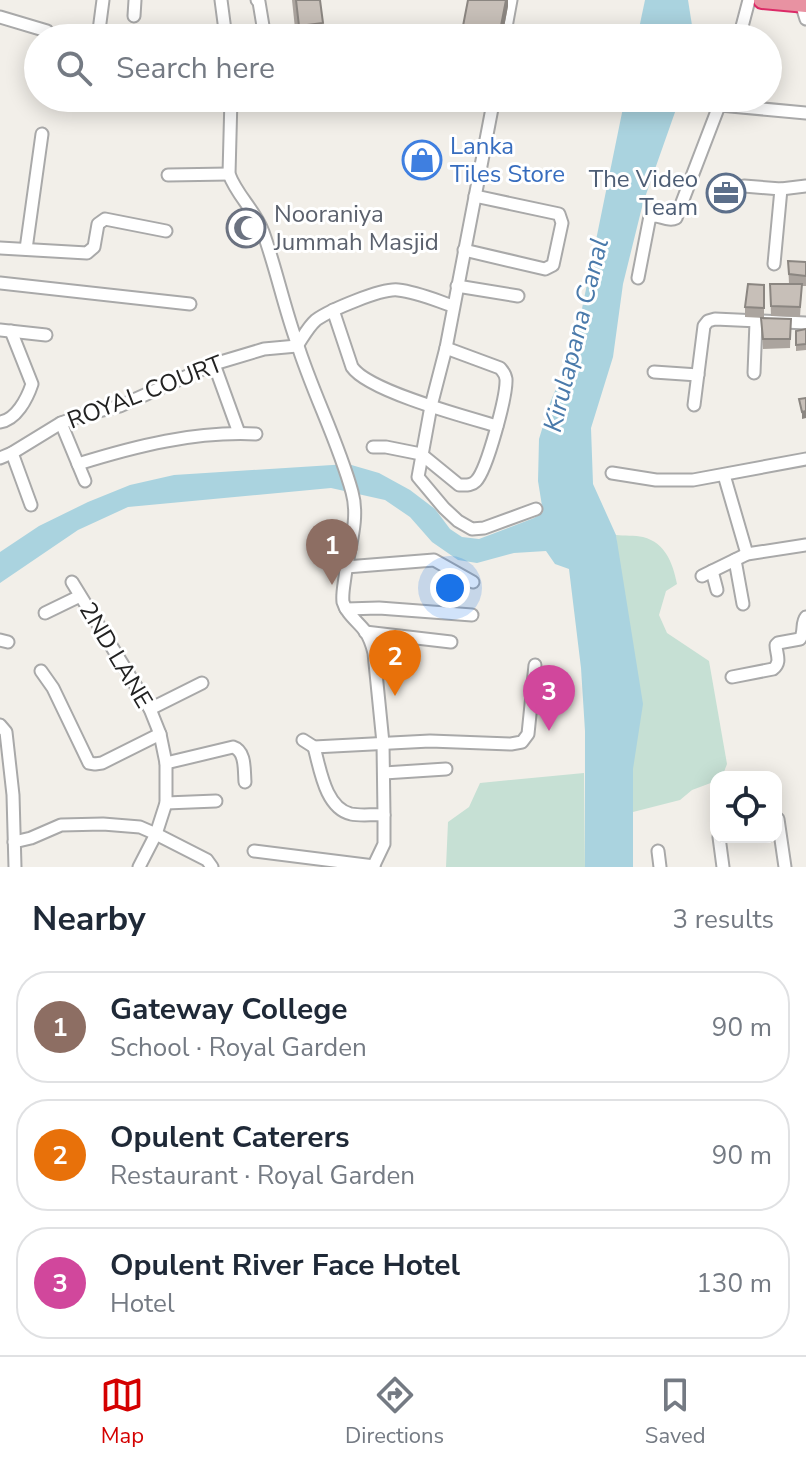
<!DOCTYPE html>
<html lang="en">
<head>
<meta charset="utf-8">
<style>
	body { margin:0; font-family:"Nunito Sans",sans-serif; background:#f6f6f7; color:#1f2937 }
	.controls { position:absolute; right:24px; bottom:24px; display:grid; overflow:hidden; border-radius:16px; box-shadow:0 4px 20px #0003 }
	.controls button { width:72px; height:72px; display:grid; place-items:center; padding:0; border:0; border-bottom:2px solid #e0e1e3; background:#fff; color:#1f2937; font:40px sans-serif }
	.you { position:absolute; left:450px; top:588px; width:28px; height:28px; margin:-20px; border:6px solid #fff; border-radius:50%; background:#1a73e8; box-shadow:0 0 0 12px #1a73e833 }
	.badge { display:grid; place-items:center; width:52px; height:52px; border-radius:50%; background:#d40000; color:#fff; font-size:26px; font-weight:700 }
	.pin { position:absolute; translate:-50% -66px; filter:drop-shadow(0 2px 4px #0008) }
	.pin::after { content:''; position:absolute; top:42px; width:28px; height:24px; background:inherit; clip-path:polygon(0 0,100% 0,50% 100%) }
	.list { margin:0; padding:0; list-style:none }
	h2 { display:flex; justify-content:space-between; align-items:center; height:104px; margin:0; padding:0 32px; font-size:34px }
	h2 small { font-size:26px; font-weight:400; color:#747a83 }
	.list li { display:grid; grid-template-columns:52px 1fr auto; gap:24px; align-items:center; box-sizing:border-box; height:112px; margin:0 16px 16px; padding:0 16px; border:2px solid #e0e1e3; border-radius:32px }
	.list b { display:block; font-size:30px; white-space:nowrap }
	.list p { margin:0; font-size:26px; white-space:nowrap; color:#747a83 }
	.list em { font-size:26px; font-style:normal; color:#747a83 }
	.icon { flex:none; width:44px; height:44px; fill:none; stroke:currentColor; stroke-width:2; stroke-linecap:round; stroke-linejoin:round }
	.map { position:relative; flex:none; width:806px; height:867px; overflow:hidden }
	.search { position:absolute; background:#fff; box-shadow:0 4px 20px #0003; left:24px; right:24px; top:24px; height:88px; display:flex; align-items:center; gap:20px; box-sizing:border-box; padding:0 28px; border-radius:44px; color:#747a83; font-size:30px }
	.sheet { height:488px; background:#fff }
	nav { display:flex; justify-content:space-around; align-items:center; box-sizing:border-box; height:112px; border-top:2px solid #e0e1e3; background:#fff; font-size:22px; color:#747a83 }
	nav a { display:grid; justify-items:center; gap:4px }
	nav .on { color:#d40000 }
	.map>svg:first-child { display:block }
	.wetland { fill:#c6e0d4 }
	.water { fill:#aad3df }
	.lines { fill:none; stroke-linecap:round; stroke-linejoin:round }
	.minor-casing { stroke:#a9a9a9; stroke-width:15 }
	.highway-casing { stroke:#dc2a67; stroke-width:20 }
	.minor { stroke:#fff; stroke-width:11 }
	.highway { stroke:#e892a2; stroke-width:16 }
	.wall { fill:#aba49e }
	.shaded-wall { fill:#8b8681 }
	.building { fill:#c7bfb8; stroke:#8b8681; stroke-width:2 }
	.labels { text-anchor:middle; dominant-baseline:central; stroke-width:6; stroke-linejoin:round; paint-order:stroke }
	.shop-label { font-size:24px; fill:#366cbe; stroke:#fff; text-anchor:start }
	.service-label { font-size:24px; fill:#4e5e75; stroke:#fff; text-anchor:end }
	.worship-label { font-size:24px; fill:#5b616d; stroke:#fff; text-anchor:start }
	.street-label { font-size:24px; fill:#222; stroke:#fff }
	.water-label { font-size:26px; font-style:italic; fill:#4a7aab; stroke:#fff }
</style>
</head>
<body>
<div class="map">
<svg width="806" height="867" viewBox="0 0 806 867">
	<rect width="100%" height="100%" fill="#f2efe9"/>
	<g class="wetland">
		<path d="M616,535C624,536 635,535 643,537C666,543 673,564 677,584L666,591L659,615L667,633L709,661L727,764L722,777H716V781L692,790L680,800L633,812V769Z"/>
		<path d="M584,773L585,867H446L448,822L469,807L480,783Z"/>
	</g>
	<g class="water">
		<path d="M645,0H688L694,38H637Z"/>
		<path d="M625,98H680L643,203L623,284L613,357L591,428L593,484L616,535L643,704L633,769V867H585V731L581,668L569,569L555,564L546,551L514,553L477,563L458,560L432,542L410,517L385,500L331,488L128,507L78,530L0,583V552L39,526L88,502L130,485L174,475L348,464L379,473L410,490L435,509L450,529L462,537L479,539L534,518L543,512L538,481L539,439L550,403L575,343Z"/>
	</g>
	<g class="lines">
		<defs>
			<g id="minor">
				<path d="M221,0L226,38"/>
				<path d="M257,0L259,2L265,38"/>
				<path d="M801,3L806,19"/>
				<path d="M134,16L135,0"/>
				<path d="M0,17L47,31"/>
				<path d="M98,38L103,0"/>
				<path d="M504,38L511,0"/>
				<path d="M739,38L749,0"/>
				<path d="M160,98L231,101"/>
				<path d="M231,98L229,174C237,196 255,210 263,232C276,268 284,307 297,343C313,394 338,441 352,492C360,520 348,550 345,577C344,585 342,594 343,602C346,613 358,622 365,631C370,638 372,645 374,653L383,743L384,815V844L373,867"/>
				<path d="M273,98V99"/>
				<path d="M494,98L446,348L431,406L418,477L444,508L458,521L472,529L484,528L536,509"/>
				<path d="M720,105L806,113"/>
				<path d="M168,175L229,174"/>
				<path d="M744,186L781,189L806,186"/>
				<path d="M0,248L87,253L94,247L98,224L105,219L166,231"/>
				<path d="M26,249L42,134"/>
				<path d="M464,250L545,269L553,265L562,223L559,214L475,196"/>
				<path d="M774,264L781,189"/>
				<path d="M638,278L650,216C659,214 668,222 676,218L722,98"/>
				<path d="M0,283L190,304"/>
				<path d="M457,286L518,296"/>
				<path d="M333,310L352,367C368,391 466,417 497,426"/>
				<path d="M0,330L46,335"/>
				<path d="M297,346C303,337 308,327 316,320C330,310 382,288 398,290C417,292 435,300 453,306"/>
				<path d="M214,364L239,433"/>
				<path d="M654,372L698,375"/>
				<path d="M754,373L756,322"/>
				<path d="M694,405L704,326L708,321L715,319L806,323"/>
				<path d="M0,422C16,420 27,399 32,384L11,331"/>
				<path d="M61,423L85,481"/>
				<path d="M373,447H386L421,454L459,485C466,485 471,486 476,481C487,470 507,395 506,379C505,373 504,373 500,368L446,348"/>
				<path d="M12,453L31,505"/>
				<path d="M0,458L12,453L61,423L86,414L120,406L214,364L264,349L297,346"/>
				<path d="M78,464C136,446 195,431 256,434"/>
				<path d="M612,473L656,480H693L806,459"/>
				<path d="M724,475L747,554"/>
				<path d="M735,560L743,604"/>
				<path d="M346,567L434,560L473,582"/>
				<path d="M712,571L717,590"/>
				<path d="M702,576L747,554L806,545"/>
				<path d="M72,582L150,709L160,734L166,763V803L156,834L139,867"/>
				<path d="M346,609L379,608L472,615"/>
				<path d="M45,613L80,596"/>
				<path d="M365,632L451,642"/>
				<path d="M0,640L8,642"/>
				<path d="M41,671L53,688L89,763L95,764L102,763L160,734"/>
				<path d="M732,677L773,669C782,662 776,654 776,645L778,643L800,639C805,632 801,623 806,617"/>
				<path d="M150,709L202,683"/>
				<path d="M0,725L6,732L13,795L15,867"/>
				<path d="M303,740L314,747L430,741L511,744L522,742L528,734L535,665"/>
				<path d="M314,747C320,768 325,808 351,814C361,816 374,814 384,815"/>
				<path d="M166,763L233,747C246,751 244,770 245,782"/>
				<path d="M384,773L446,769"/>
				<path d="M166,803L216,801"/>
				<path d="M778,819L785,867"/>
				<path d="M719,837L723,867"/>
				<path d="M14,842L31,838L61,825L103,824L140,827L156,834L207,860L212,867"/>
				<path d="M254,851L374,866"/>
				<path d="M658,851L660,867"/>
			</g>
			<path id="highway" d="M762,0L806,4"/>
		</defs>
		<use href="#minor" class="minor-casing"/>
		<use href="#highway" class="highway-casing"/>
		<use href="#minor" class="minor"/>
		<use href="#highway" class="highway"/>
	</g>
	<g class="wall">
		<path d="M292,0H320L323,38H296Z"/>
		<path d="M508,0V6L502,38H463V26Z"/>
		<path d="M788,261L806,262V286H802L800,317L771,316L770,284H789Z"/>
		<path d="M764,285V318L745,317V307Z"/>
		<path d="M761,318L791,319L790,348L763,349Z"/>
		<path d="M806,329V350L796,351V331Z"/>
	</g>
	<g class="shaded-wall">
		<path d="M506,0H508V6L502,38H500V31Z"/>
		<path d="M806,411V418L802,419V412Z"/>
	</g>
	<g class="building">
		<path d="M296,0H320L323,23L299,26Z"/>
		<path d="M468,0H506L500,31L463,26Z"/>
		<path d="M788,261L806,262V276L789,274Z"/>
		<path d="M748,284L764,285V308L745,307Z"/>
		<path d="M770,284H802L800,307L771,306Z"/>
		<path d="M761,318L791,319L790,339H763Z"/>
		<path d="M806,329V344L796,345V331Z"/>
		<path d="M806,398V411L802,412L799,399Z"/>
	</g>
	<defs>
		<symbol id="shop-ring" viewBox="-11 -11 22 22"><circle r="9.5" fill="#fff" stroke="#3f7fe0" stroke-width="1.5"/><path d="M-5-2.5h2.3a2.7 3.5 0 0 1 5.4 0H5L5.5 6h-11ZM-1.5-2.5h3a1.5 2.3 0 0 0-3 0Z" fill="#3f7fe0"/></symbol>
		<symbol id="office-ring" viewBox="-11 -11 22 22"><circle r="9.5" fill="#fff" stroke="#5c6f8a" stroke-width="1.5"/><path d="M-6-3h4V-5.5h4V-3h4V5H-6ZM-1-4.5V-3h2v-1.5ZM-6 0V1H6V0Z" fill="#5c6f8a"/></symbol>
		<symbol id="mosque-ring" viewBox="-11 -11 22 22"><circle r="9.5" fill="#fff" stroke="#6b7280" stroke-width="1.5"/><path d="M3.5-4.9A6 6 0 1 0 3.5 4.9A5 5 0 1 1 3.5-4.9Z" fill="#6b7280"/></symbol>
	</defs>
	<g fill-rule="evenodd">
		<use href="#shop-ring" x="400" y="138" width="44" height="44"/>
		<use href="#office-ring" x="704" y="171" width="44" height="44"/>
		<use href="#mosque-ring" x="224" y="206" width="44" height="44"/>
	</g>
	<g class="labels">
		<g class="shop-label">
			<text x="450" y="146">Lanka<tspan x="450" dy="28">Tiles Store</tspan></text>
		</g>
		<g class="service-label">
			<text x="698" y="179">The Video<tspan x="698" dy="28">Team</tspan></text>
		</g>
		<g class="worship-label">
			<text x="274" y="214">Nooraniya<tspan x="274" dy="28">Jummah Masjid</tspan></text>
		</g>
		<g class="street-label">
			<text transform="translate(145 392) rotate(-21)">ROYAL COURT</text>
			<text transform="translate(116 655) rotate(59)">2ND LANE</text>
		</g>
		<g class="water-label">
			<text transform="translate(576 335) rotate(-76)">Kirulapana Canal</text>
		</g>
	</g>
</svg>
<div class="controls">
<button><svg class="icon" aria-label="locate" viewBox="0 0 24 24"><circle cx="12" cy="12" r="6"/><path d="M12 2v4M12 18v4M2 12h4M18 12h4"/></svg></button>
</div>
<div class="you"></div>
<div class="pin badge" style="left:332px;top:585px;background:#8d6e63">1</div>
<div class="pin badge" style="left:395px;top:696px;background:#e8710a">2</div>
<div class="pin badge" style="left:549px;top:731px;background:#d1479c">3</div>
<div class="search"><svg class="icon" aria-label="search" viewBox="0 0 24 24"><circle cx="10" cy="10" r="6"/><path d="M15 15l6 6"/></svg>Search here</div>
</div>
<section class="sheet">
<h2>Nearby<small>3 results</small></h2>
<ul class="list">
<li><span class="badge" style="background:#8d6e63">1</span><div><b>Gateway College</b><p>School · Royal Garden</p></div><em>90 m</em></li>
<li><span class="badge" style="background:#e8710a">2</span><div><b>Opulent Caterers</b><p>Restaurant · Royal Garden</p></div><em>90 m</em></li>
<li><span class="badge" style="background:#d1479c">3</span><div><b>Opulent River Face Hotel</b><p>Hotel</p></div><em>130 m</em></li>
</ul>
</section>
<nav>
<a class="on"><svg class="icon" aria-label="map" viewBox="0 0 24 24"><path d="M3 6l6-2 6 2 6-2v14l-6 2-6-2-6 2zM9 4v14M15 6v14"/></svg>Map</a>
<a><svg class="icon" aria-label="directions" viewBox="0 0 24 24"><path d="M12 3l9 9-9 9-9-9zM9 14v-3h6M13 9l2 2-2 2"/></svg>Directions</a>
<a><svg class="icon" aria-label="saved" viewBox="0 0 24 24"><path d="M7 4h10v16l-5-4-5 4z"/></svg>Saved</a>
</nav>
</body>
</html>
